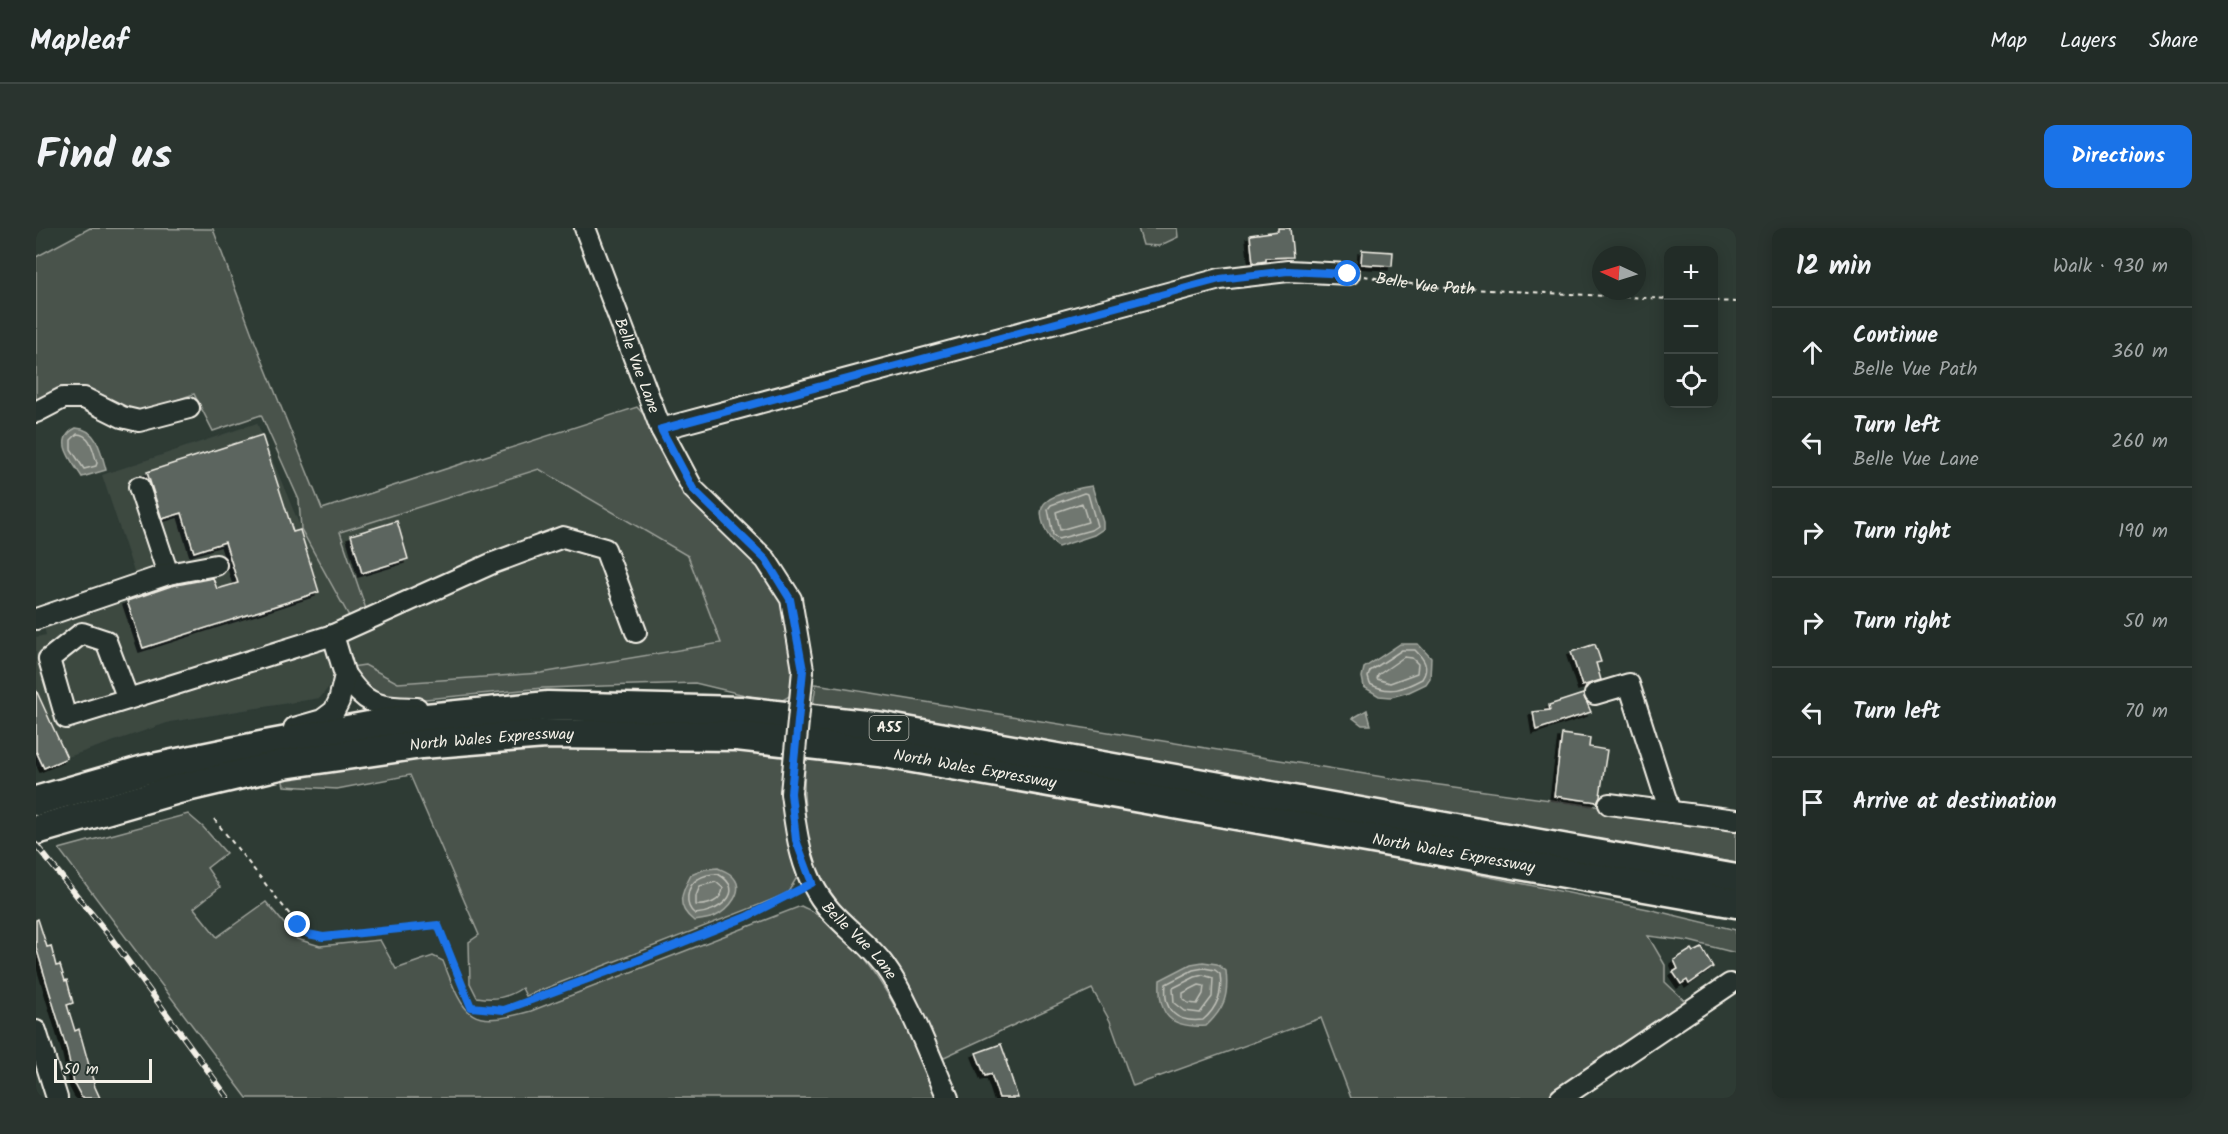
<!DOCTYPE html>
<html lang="en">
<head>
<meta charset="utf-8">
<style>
	body { margin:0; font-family:Kalam,sans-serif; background:#2a342f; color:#f1f3f6 }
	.controls { position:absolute; right:18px; top:18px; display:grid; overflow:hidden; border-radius:12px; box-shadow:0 3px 15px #0003 }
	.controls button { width:54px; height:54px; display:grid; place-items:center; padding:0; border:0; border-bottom:2px solid #3f4844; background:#222c27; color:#f1f3f6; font:30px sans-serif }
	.compass { position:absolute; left:1556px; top:18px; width:54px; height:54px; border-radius:50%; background:#222c27; box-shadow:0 3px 15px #0003; rotate:274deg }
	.scale { position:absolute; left:18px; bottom:15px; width:98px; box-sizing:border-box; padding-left:6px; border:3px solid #f4f1e8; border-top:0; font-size:16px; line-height:21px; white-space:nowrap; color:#f4f1e8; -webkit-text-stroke:4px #26332d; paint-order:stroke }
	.stop { position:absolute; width:18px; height:18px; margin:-14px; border:4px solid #1a73e8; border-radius:50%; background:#fff }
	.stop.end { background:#1a73e8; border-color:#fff; box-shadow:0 2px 6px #0008 }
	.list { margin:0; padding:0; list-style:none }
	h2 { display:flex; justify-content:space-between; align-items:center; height:78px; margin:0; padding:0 24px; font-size:26px }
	h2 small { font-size:20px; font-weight:400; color:#a2a7a7 }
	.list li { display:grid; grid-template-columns:39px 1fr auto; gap:18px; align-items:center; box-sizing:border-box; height:90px; padding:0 24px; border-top:2px solid #3f4844 }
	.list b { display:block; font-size:22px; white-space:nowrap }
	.list p { margin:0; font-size:20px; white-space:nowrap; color:#a2a7a7 }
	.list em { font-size:20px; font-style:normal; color:#a2a7a7 }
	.icon { flex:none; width:33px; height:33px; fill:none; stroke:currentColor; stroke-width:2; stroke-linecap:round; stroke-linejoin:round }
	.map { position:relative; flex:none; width:1700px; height:870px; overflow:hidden; border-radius:12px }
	header { display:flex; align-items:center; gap:36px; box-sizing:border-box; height:84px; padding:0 30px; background:#222c27; border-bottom:2px solid #3f4844 }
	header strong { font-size:28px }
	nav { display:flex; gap:33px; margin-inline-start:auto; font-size:21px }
	.intro { display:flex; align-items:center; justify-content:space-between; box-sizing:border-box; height:144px; padding:0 36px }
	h1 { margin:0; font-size:42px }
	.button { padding:15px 27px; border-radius:12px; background:#1a73e8; color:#fff; font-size:21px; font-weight:700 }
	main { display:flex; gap:36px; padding:0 36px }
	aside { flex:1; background:#222c27; border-radius:12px; box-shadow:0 3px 15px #0003 }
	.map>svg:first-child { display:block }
	.built { fill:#3c4841 }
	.green { fill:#48524c; stroke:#9ea29a; stroke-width:1.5 }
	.water { fill:#6f7770; stroke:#a4a8a0; stroke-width:1.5 }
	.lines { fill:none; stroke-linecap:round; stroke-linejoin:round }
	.shore { stroke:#bfc0b8; stroke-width:1.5 }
	.building { fill:#5c655e; stroke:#f4f1e8; stroke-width:1.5; filter:url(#shadow) }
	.minor-casing { stroke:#f4f1e8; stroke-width:24 }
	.highway-casing { stroke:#f4f1e8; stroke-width:33 }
	.path { stroke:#f4f1e8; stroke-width:2; stroke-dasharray:4.5 4.5; stroke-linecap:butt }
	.minor { stroke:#26332d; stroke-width:20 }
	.highway { stroke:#26332d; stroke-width:28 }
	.rail-casing { stroke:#f4f1e8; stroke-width:6 }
	.rail { stroke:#26332d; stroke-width:4; stroke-dasharray:11; stroke-linecap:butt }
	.minor-bridge-casing { stroke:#f4f1e8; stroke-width:24; stroke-linecap:butt }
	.minor-bridge { stroke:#26332d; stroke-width:20 }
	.route { stroke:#1a73e8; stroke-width:8 }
	.labels { text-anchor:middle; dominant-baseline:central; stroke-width:6; stroke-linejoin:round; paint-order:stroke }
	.shield { fill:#26332d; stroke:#b6b8b0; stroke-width:1.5 }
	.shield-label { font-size:15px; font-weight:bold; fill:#f4f1e8 }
	.street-label { font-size:16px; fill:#f4f1e8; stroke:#26332d }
</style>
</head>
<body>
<header>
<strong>Mapleaf</strong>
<nav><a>Map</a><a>Layers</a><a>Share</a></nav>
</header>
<div class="intro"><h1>Find us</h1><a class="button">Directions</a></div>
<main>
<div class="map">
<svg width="1700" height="870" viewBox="0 0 1700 870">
	<defs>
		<filter id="shadow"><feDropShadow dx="-4" dy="4" stdDeviation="0" flood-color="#0009"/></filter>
	</defs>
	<rect width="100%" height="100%" fill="#2e3b34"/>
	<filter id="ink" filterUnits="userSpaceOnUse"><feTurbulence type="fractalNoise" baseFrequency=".0167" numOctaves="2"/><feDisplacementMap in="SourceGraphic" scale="12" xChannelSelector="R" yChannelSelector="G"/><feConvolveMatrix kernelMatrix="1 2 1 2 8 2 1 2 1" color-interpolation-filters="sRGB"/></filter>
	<g filter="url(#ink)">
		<path class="built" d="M221,195L269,310L503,241L653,328L686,416L505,445L362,455L329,437L308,440L284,470L134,494L0,540V409L10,407L4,382L100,350L66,247Z"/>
		<g class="green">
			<path d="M54,0L177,1L219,114L286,281L601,179L622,203L749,372L758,437L755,467L742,475L659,455L507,460L357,474L334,465L308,440L329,437L362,455L505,445L685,415L652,328L503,241L304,304L330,381L313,388L265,301L263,272L225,187L177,203L158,166L103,185L48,165L0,179V29Z"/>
			<path d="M1102,0H1141L1142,9L1123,18L1107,17Z"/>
			<path d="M780,456L1359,551L1700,597V635L1192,547L866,488L777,477Z"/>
			<path d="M612,518L748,526L747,567L763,642L760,651L751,666L490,768L486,760C471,770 459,772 441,769L434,755L433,714L443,707L374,547L301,561L248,558L246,549L460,520Z"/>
			<path d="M769,525L1290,616L1612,681L1700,702V725L1653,713L1612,708L1629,737V754L1650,774L1550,845L1510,870H1315L1285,790L1097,858L1074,793L1056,761L906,830L841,712L806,680L784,649L771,611L768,566Z"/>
			<path d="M152,586L167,599L190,625L171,640L184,659L158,680L181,709L230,674L261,711L284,718L344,712L360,741L397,728L407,733C429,789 432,801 495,783L765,678C773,682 783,686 790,691C845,738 874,805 902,870H211L23,621Z"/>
		</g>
		<g class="water">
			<path d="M40,200C61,201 65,223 70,242L46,249C36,233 16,212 40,200Z"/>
			<path d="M1056,258L1067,294V301L1058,307L1022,319C1012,311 997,283 1011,273C1019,266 1046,259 1056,258Z"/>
			<path d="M1364,416H1382L1395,430L1394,450L1390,456L1373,464L1355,469L1343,468L1328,459L1326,449L1328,440Z"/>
			<path d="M1331,482L1335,497H1326L1317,490Z"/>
			<path d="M682,640C686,642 692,644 695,647C712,661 692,683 678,689C672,691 665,692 658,693C639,678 645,666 655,647L669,641Z"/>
			<path d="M1167,734L1181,736L1190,743C1193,768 1188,781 1170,798C1134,800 1122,788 1124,752L1155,736Z"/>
		</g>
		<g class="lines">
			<g class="shore">
				<path d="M41,206C55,206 57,223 61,235L60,238L48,241L35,221V212Z"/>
				<path d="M1048,265L1052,266L1061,298L1055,302L1022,311L1017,307L1012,281L1015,277Z"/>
				<path d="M1046,275L1052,294L1024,302L1020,284Z"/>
				<path d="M1366,422H1379C1388,431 1394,439 1386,451C1367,461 1354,467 1334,456L1332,449L1334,443Z"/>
				<path d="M1368,429L1376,430L1382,436L1381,445L1354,455L1341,451L1342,447Z"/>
				<path d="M682,646C713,664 681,685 659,686C648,678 650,658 662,651C668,647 675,646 682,646Z"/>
				<path d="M680,654L687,660C686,673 672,678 660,677V668L664,658Z"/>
				<path d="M1168,740L1179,742L1184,746C1187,765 1181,780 1167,792C1140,795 1127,783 1130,756L1157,742Z"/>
				<path d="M1167,747L1177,750L1176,769L1164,785L1148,783L1138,775L1137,760L1159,749Z"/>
				<path d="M1163,757L1168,758L1167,766L1161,776L1152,775L1147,771V765Z"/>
			</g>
		</g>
		<g class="building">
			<path d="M1242,0H1254L1257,29L1230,30V33L1217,35L1214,7L1242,3Z"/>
			<path d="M1326,22L1357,24L1356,38L1325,36Z"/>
			<path d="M226,207L257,304L264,302L283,364L107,420L91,373L135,358L177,350L181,361L202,355L189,314L158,324L146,285L126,291L111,244Z"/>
			<path d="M361,293L372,331L326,345L315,307Z"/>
			<path d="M1559,416L1565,434L1560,435L1565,452L1546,458L1535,424Z"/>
			<path d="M0,462L31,530L8,540L0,523Z"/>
			<path d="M1547,466L1555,484L1500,502L1497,484L1514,482L1513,477Z"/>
			<path d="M1526,506L1554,510L1553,519L1571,522L1564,568L1561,574L1518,568Z"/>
			<path d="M2,691L11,719L15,718L20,738L24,737L29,753L31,752L37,775L31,777L39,803L43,801L59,859L64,870H46L38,855L31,822L0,719V692Z"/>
			<path d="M1666,720L1677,739L1653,756L1651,752L1645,756L1637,744L1642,741L1638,732L1656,721L1658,724Z"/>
			<path d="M965,816L971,833H970L982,870H963L955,846L949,848L940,825Z"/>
		</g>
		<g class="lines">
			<defs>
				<g id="minor">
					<path id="s2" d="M549,0L625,201L657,261L730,332L755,371L767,442"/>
					<path d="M0,184L27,170H48L86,189L103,193L153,180"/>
					<path d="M625,201L1184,51L1252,43L1313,46"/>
					<path d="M103,259L132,346"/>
					<path d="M0,391L132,346L180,337"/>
					<path d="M309,447C314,453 319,461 325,466C340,481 362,479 381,480"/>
					<path d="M1559,466L1593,456L1634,584"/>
					<path d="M92,471L30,490L13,431L46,405L70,413L92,471L297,407L457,335L527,309L569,321L600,404"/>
					<path d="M258,500L286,492L298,483L303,473L309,447L297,407"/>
					<path id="s3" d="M755,565C760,605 765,649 793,681C810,701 833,716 848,737C873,771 894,830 912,870"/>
					<path d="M1573,576L1700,592"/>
					<path d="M0,803L21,870"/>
					<path d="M1525,870L1694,756"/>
				</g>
				<g id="highway">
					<path d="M0,573L108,542L230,517L360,493L512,478L704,483L847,499L1700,651"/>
					<path id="s4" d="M0,602L142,561L248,536L386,516L509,506L701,508L843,524L1700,675"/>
				</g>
			</defs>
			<use href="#minor" class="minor-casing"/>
			<use href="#highway" class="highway-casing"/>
			<g class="path">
				<path id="s1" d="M1328,48L1393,59L1632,71"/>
				<path d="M1678,73L1700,74"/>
				<path d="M178,591L262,697L272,706L287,709L402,697L435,779L468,782L595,735L710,689L763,662"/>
			</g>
			<use href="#minor" class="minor"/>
			<use href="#highway" class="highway"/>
			<defs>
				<path id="rail" d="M0,617L75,710L192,870"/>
			</defs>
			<use href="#rail" class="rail-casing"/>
			<use href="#rail" class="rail"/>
			<defs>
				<path id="minor-bridge" d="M755,565L767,442"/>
			</defs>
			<use href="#minor-bridge" class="minor-bridge-casing"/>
			<use href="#minor-bridge" class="minor-bridge"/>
		</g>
	</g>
	<g class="lines" filter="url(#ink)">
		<path class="route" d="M262,697L272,706L287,709L402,697L435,779L468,782L595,735L710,689L776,655L760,612L755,565L767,442L754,371L730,332L657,261L625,201L1184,51L1252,43L1312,46"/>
	</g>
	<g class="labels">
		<rect class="shield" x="833.5" y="488" width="39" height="24" rx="4.5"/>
		<g class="shield-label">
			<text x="853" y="500">A55</text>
		</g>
		<g class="street-label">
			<text stroke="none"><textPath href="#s1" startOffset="62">Belle Vue Path</textPath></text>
			<text stroke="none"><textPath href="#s2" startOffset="147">Belle Vue Lane</textPath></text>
			<text stroke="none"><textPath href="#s4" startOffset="466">North Wales Expressway</textPath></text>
			<text stroke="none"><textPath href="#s4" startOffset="952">North Wales Expressway</textPath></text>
			<text stroke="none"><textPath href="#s4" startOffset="1438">North Wales Expressway</textPath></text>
			<text stroke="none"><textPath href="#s3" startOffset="168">Belle Vue Lane</textPath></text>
		</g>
	</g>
</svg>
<div class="controls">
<button>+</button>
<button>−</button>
<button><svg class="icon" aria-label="locate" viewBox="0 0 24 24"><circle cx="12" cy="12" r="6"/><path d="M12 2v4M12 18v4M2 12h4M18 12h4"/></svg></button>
</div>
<svg class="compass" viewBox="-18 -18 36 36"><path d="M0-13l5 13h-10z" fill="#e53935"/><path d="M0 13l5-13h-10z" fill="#a2a7a7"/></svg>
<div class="scale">50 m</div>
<div class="stop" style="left:1312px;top:46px"></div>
<div class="stop end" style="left:262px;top:697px"></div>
</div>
<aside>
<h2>12 min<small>Walk · 930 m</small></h2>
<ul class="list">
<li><svg class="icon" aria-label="ahead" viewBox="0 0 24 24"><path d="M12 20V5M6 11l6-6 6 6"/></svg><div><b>Continue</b><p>Belle Vue Path</p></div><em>360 m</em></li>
<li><svg class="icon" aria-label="left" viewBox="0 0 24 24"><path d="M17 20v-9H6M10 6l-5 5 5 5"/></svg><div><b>Turn left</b><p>Belle Vue Lane</p></div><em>260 m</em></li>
<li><svg class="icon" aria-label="right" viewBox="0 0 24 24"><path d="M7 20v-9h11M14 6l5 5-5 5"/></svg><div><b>Turn right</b></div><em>190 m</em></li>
<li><svg class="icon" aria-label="right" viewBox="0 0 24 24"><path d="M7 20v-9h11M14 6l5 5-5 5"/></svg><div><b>Turn right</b></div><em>50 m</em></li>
<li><svg class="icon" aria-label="left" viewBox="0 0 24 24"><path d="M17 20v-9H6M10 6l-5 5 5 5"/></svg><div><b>Turn left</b></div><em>70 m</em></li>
<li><svg class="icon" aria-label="arrive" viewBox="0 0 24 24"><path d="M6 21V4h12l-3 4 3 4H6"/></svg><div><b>Arrive at destination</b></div></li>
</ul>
</aside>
</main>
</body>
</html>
